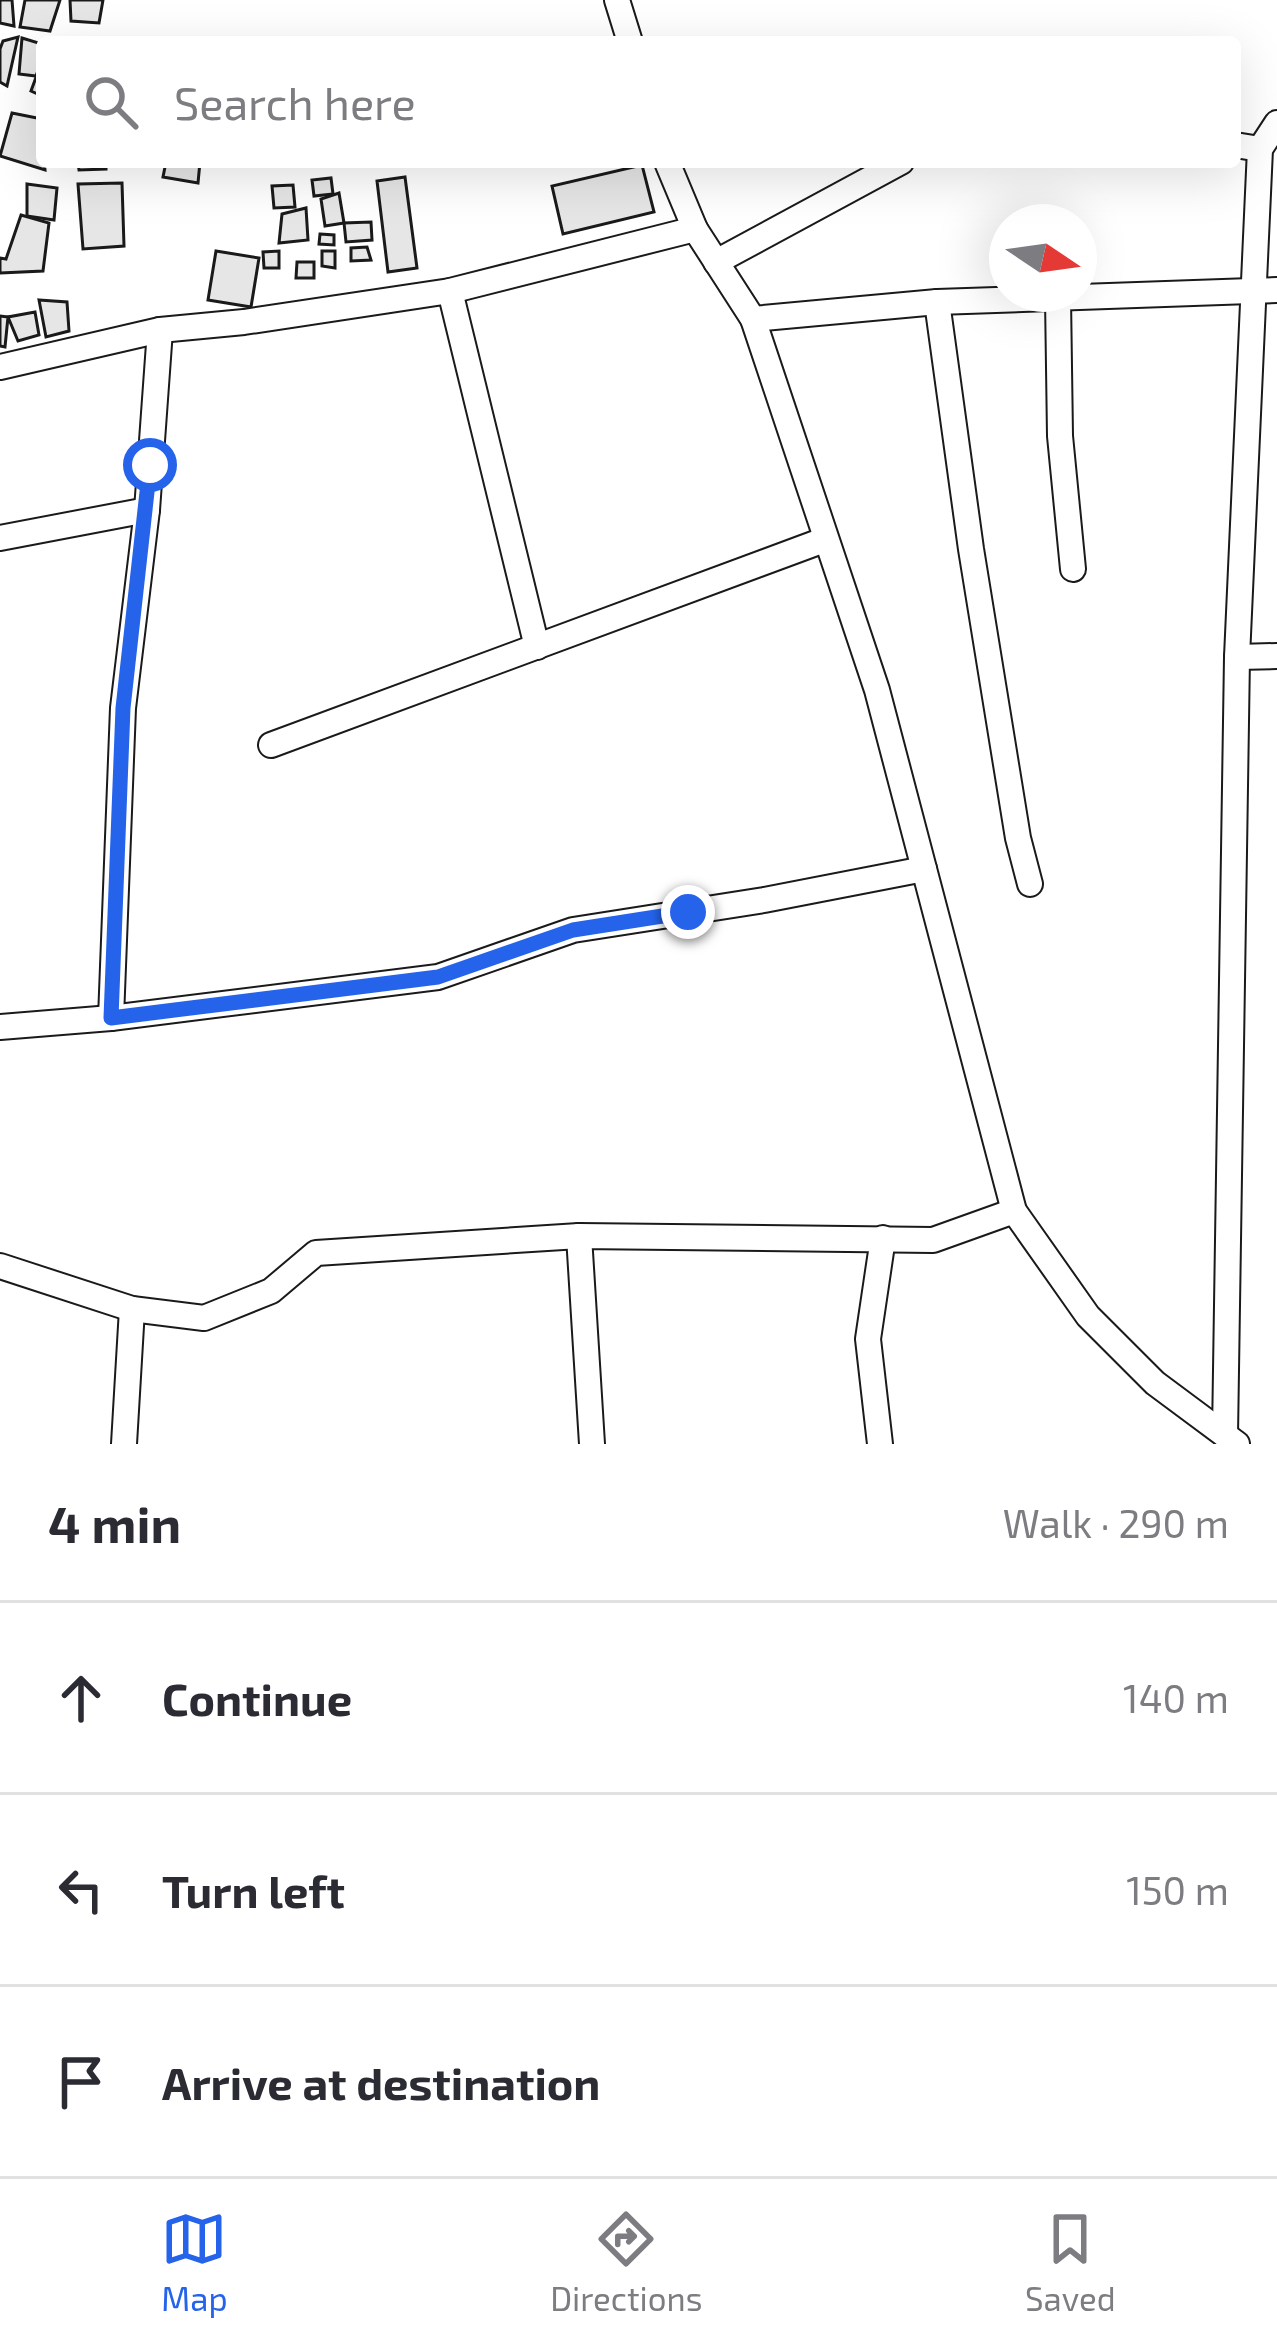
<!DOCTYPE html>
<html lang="en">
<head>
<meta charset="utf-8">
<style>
	body { margin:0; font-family:"Exo 2",sans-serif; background:#f7f7f7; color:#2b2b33 }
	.compass { position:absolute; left:989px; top:204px; width:108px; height:108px; border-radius:50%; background:#fff; box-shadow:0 12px 48px #0002; rotate:103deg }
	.stop { position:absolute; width:36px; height:36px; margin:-27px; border:9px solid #2563eb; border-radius:50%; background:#fff }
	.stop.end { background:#2563eb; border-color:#fff; box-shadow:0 3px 12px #0008 }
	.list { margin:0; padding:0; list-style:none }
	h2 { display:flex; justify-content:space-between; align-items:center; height:156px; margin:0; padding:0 48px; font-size:51px }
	h2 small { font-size:39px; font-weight:400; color:#7c7c81 }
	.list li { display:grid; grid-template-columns:78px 1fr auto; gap:36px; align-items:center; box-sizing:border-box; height:192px; padding:0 48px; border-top:3px solid #e1e1e2 }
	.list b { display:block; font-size:45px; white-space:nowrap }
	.list em { font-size:39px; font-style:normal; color:#7c7c81 }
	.icon { flex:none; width:66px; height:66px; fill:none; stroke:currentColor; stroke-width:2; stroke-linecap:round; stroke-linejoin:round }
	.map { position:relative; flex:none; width:1277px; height:1444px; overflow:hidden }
	.search { position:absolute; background:#fff; box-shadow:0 12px 48px #0002; left:36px; right:36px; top:36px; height:132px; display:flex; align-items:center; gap:30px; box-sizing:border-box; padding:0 42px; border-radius:12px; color:#7c7c81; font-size:45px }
	.sheet { height:732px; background:#fff }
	nav { display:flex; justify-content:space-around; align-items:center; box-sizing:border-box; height:168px; border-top:3px solid #e1e1e2; background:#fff; font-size:33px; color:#7c7c81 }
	nav a { display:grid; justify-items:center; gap:6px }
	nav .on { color:#2563eb }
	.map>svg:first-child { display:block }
	.building { fill:#e6e6e6; stroke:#1a1a1a; stroke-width:3 }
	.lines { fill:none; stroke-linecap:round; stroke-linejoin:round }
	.minor-casing { stroke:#1a1a1a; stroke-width:28 }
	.minor { stroke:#fff; stroke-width:24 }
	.route { stroke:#2563eb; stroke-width:15 }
</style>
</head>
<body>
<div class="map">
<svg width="1277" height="1444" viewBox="0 0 1277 1444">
	<rect width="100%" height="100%" fill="#fff"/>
	<g class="building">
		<path d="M0,0H12L14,26L0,23Z"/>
		<path d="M25,0H60L50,31L20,27Z"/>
		<path d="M70,0H103L99,23L71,21Z"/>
		<path d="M18,37L7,86L0,82V49L3,41Z"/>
		<path d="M22,38L42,44V60L36,76L19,74Z"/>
		<path d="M42,61V96L31,91Z"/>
		<path d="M12,113L42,119L45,170L0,156Z"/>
		<path d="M78,162H106V169L79,170Z"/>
		<path d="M166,162H200L198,183L163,177Z"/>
		<path d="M642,165L654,212L563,234L552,186Z"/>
		<path d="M405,177L417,268L388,272L377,181Z"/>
		<path d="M331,178L333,194L314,196L312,180Z"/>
		<path d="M122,183L124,246L83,249L78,184Z"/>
		<path d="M27,184L57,188L54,220L27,216Z"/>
		<path d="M293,185L295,207L274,208L272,186Z"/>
		<path d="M339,193L344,223L325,226L321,199Z"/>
		<path d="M306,208L308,240L279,243L282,214Z"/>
		<path d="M21,215L49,223L43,271L0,273V258L6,259Z"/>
		<path d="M371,222L372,240L346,242L344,223Z"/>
		<path d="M320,234L334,235V245L319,244Z"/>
		<path d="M367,247L371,260L351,261V248Z"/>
		<path d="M216,251L259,258L251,307L208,300Z"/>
		<path d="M279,251V268H264L263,252Z"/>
		<path d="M322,251H335V268L322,266Z"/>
		<path d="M297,262H314V278H296Z"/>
		<path d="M39,300L67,302L69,331L46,337Z"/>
		<path d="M35,312L39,335L18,341L8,317Z"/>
		<path d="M0,316L8,317L5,347L0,346Z"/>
	</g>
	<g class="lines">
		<defs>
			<g id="minor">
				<path d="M617,0L630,42"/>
				<path d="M1235,145L1260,149"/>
				<path d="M667,162L695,229L753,319L877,690L1014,1211L1088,1316L1155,1383L1237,1444"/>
				<path d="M716,262L901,162"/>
				<path d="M450,291L537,647"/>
				<path d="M1058,298L1060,436L1073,569"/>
				<path d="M937,302L971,549L1018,838L1030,884"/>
				<path d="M753,319L937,302L1277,290"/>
				<path d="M0,367L160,330L244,322L450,291L695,229"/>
				<path d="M0,538L147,510"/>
				<path d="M1237,657L1277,656"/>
				<path d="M271,745L824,540"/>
				<path d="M111,1018L123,708L147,510L160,330"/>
				<path d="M0,1027L111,1018L438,977L573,930L764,900L924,869"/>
				<path d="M579,1236L592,1444"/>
				<path d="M0,1266L132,1309L204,1318L271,1291L316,1253L579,1236L933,1240L1014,1211"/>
				<path d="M1225,1435L1237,657L1260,149L1277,123"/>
				<path d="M124,1444L132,1309"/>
				<path d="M880,1444L868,1339L883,1238"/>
			</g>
		</defs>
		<use href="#minor" class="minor-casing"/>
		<use href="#minor" class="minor"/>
	</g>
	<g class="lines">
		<path class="route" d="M150,465L123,708L111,1018L438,977L573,930L688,912"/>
	</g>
</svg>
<svg class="compass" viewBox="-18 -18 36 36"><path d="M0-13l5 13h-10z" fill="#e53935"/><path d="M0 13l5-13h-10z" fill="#7c7c81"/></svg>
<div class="stop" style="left:150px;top:465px"></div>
<div class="stop end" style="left:688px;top:912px"></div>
<div class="search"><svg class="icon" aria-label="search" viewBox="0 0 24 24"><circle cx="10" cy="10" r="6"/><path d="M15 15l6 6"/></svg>Search here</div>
</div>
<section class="sheet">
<h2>4 min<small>Walk · 290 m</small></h2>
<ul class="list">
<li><svg class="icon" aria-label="ahead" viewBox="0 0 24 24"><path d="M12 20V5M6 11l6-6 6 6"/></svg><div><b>Continue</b></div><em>140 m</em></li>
<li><svg class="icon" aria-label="left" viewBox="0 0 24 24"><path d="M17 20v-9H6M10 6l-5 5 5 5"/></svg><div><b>Turn left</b></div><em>150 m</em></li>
<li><svg class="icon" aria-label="arrive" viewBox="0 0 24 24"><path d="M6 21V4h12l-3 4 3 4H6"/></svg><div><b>Arrive at destination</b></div></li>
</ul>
</section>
<nav>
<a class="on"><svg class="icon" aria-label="map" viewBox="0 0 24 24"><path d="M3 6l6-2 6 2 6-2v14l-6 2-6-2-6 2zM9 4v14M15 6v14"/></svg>Map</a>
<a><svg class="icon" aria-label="directions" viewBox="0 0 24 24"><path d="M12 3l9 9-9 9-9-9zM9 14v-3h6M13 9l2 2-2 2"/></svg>Directions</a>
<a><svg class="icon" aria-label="saved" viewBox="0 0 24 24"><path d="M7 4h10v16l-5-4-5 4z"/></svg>Saved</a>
</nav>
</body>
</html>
